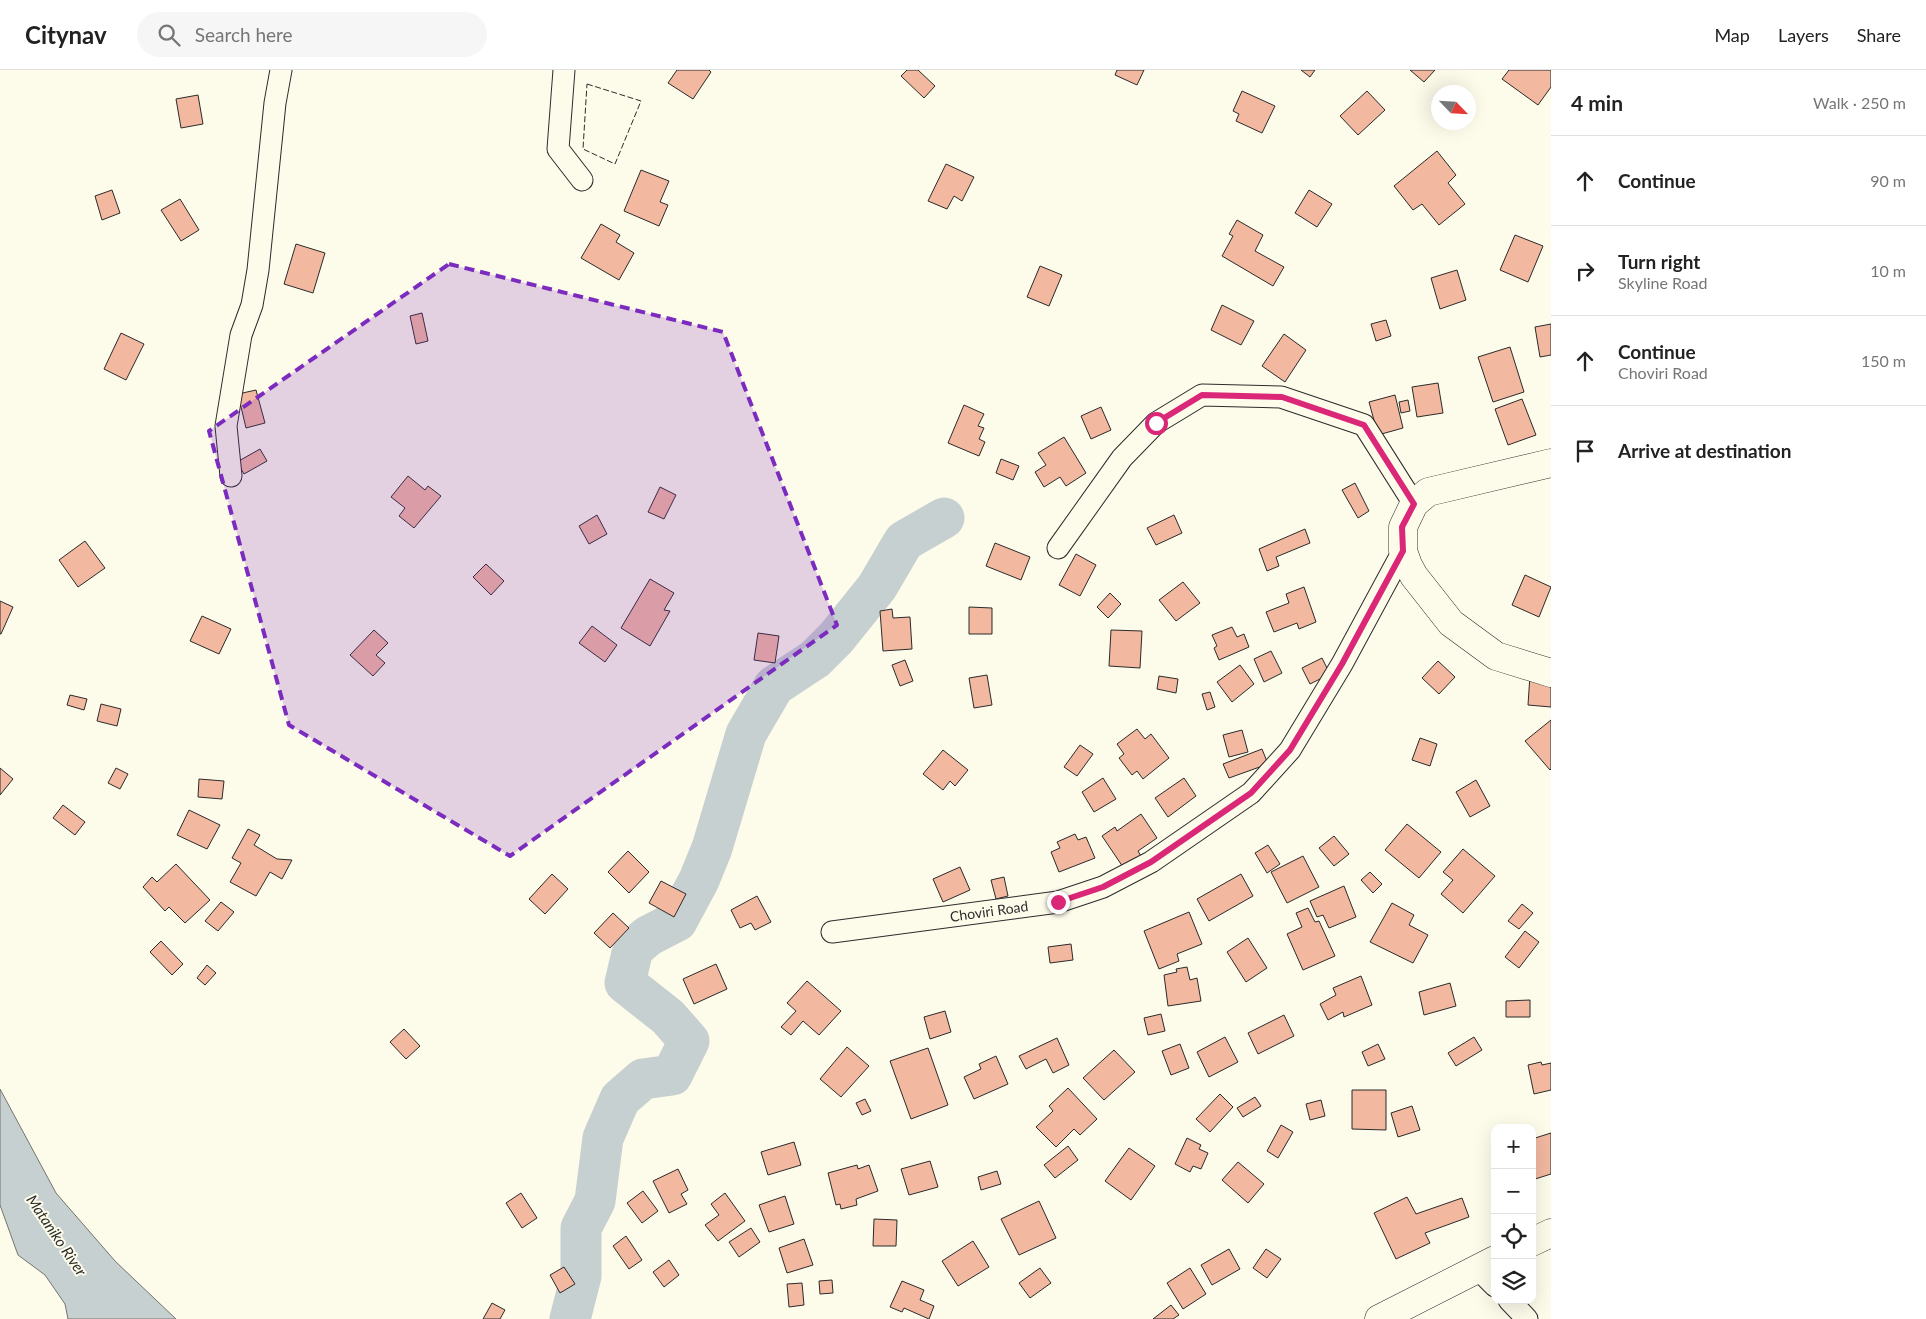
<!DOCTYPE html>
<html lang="en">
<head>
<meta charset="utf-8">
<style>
	body { margin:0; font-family:Lato,sans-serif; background:#f6f6f6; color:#222 }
	.controls { position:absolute; right:15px; bottom:15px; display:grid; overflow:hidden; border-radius:10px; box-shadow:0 5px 20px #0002 }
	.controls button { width:45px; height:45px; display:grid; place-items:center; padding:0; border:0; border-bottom:1px solid #e0e0e0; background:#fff; color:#222; font:25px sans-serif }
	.compass { position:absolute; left:1431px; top:15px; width:45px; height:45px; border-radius:50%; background:#fff; box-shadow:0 5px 20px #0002; rotate:115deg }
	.stop { position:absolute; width:15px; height:15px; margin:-11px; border:4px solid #db2777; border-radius:50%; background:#fff }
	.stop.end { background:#db2777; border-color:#fff; box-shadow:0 1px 5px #0008 }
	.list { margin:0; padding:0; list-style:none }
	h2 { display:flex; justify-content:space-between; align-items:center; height:65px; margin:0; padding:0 20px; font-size:21px }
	h2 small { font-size:16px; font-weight:400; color:#767676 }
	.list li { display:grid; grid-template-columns:32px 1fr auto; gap:15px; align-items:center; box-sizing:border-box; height:90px; padding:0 20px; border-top:1px solid #e0e0e0 }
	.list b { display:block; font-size:19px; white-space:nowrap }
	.list p { margin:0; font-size:16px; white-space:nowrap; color:#767676 }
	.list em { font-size:16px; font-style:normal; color:#767676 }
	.icon { flex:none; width:28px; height:28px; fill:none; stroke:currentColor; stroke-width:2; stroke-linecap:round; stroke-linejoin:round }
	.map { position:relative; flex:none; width:1551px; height:1249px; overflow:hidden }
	header { display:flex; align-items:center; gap:30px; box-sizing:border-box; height:70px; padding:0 25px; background:#fff; border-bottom:1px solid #e0e0e0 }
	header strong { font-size:24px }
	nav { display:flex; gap:28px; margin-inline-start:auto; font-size:18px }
	.search { width:350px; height:45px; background:#f6f6f6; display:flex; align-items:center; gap:12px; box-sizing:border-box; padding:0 18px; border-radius:28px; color:#767676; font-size:19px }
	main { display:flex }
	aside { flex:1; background:#fff }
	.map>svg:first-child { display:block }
	.water { fill:#c7d0d0; stroke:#74746e }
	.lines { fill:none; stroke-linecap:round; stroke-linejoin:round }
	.river { stroke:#c7d0d0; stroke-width:41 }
	.building { fill:#f2b8a0; stroke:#2b2b2b }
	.street-casing { stroke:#2b2b2b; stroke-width:23 }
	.secondary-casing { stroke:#2b2b2b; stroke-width:29 }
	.street { stroke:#fdfbea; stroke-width:21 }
	.secondary { stroke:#fdfbea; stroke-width:28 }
	.fence { stroke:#2b2b2b; stroke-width:1; stroke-dasharray:6 2.5; stroke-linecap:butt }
	.route { stroke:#db2777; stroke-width:6 }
	.marked { fill:#7b2cbf; fill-opacity:0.2; stroke:#7b2cbf; stroke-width:4; stroke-dasharray:10 6; stroke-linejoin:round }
	.labels { text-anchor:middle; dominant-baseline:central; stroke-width:4; stroke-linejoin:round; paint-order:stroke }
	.street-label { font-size:14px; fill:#2b2b2b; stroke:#fdfbea }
	.water-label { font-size:15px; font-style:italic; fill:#2b2b2b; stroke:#fdfbea }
</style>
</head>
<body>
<header>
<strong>Citynav</strong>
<div class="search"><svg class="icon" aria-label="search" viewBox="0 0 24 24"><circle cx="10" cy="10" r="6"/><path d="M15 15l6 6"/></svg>Search here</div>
<nav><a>Map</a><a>Layers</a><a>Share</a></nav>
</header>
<main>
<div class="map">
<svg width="1551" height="1249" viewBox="0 0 1551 1249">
	<rect width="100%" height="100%" fill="#fdfbea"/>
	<path class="water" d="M0,1019L56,1123L115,1191L176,1249H68L65,1234L45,1205L18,1185L0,1135Z"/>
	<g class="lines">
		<path class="river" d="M570,1249L581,1206V1158L595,1131L603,1068L620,1029L643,1009L672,1005L689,971L668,947L625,913L633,879L648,866L677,851L699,810L712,778L746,664L774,616L815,589L836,568L877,517L904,471L944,448"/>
	</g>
	<g class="building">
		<path d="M677,0H709L711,2L693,29L668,13Z"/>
		<path d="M907,0H918L935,16L924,28L901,6Z"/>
		<path d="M1117,0H1144L1137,15L1115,5Z"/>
		<path d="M1301,0H1315L1310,7Z"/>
		<path d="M1410,0H1435L1424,12Z"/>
		<path d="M1509,0H1551V17L1538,35L1502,9Z"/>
		<path d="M1242,21L1275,36L1262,63L1236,51L1239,44L1233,41Z"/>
		<path d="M1367,21L1385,40L1358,65L1340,46Z"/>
		<path d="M198,25L203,54L181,58L176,29Z"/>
		<path d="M1437,81L1456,105L1448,113L1465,134L1439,155L1422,134L1413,140L1394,116Z"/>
		<path d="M946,94L974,107L962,131L954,126L947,139L928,131Z"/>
		<path d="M641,100L669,111L660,132L668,135L659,156L624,141Z"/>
		<path d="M112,120L120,143L102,150L95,126Z"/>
		<path d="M1309,120L1332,134L1317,157L1295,143Z"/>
		<path d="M180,129L199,160L181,171L161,140Z"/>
		<path d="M1237,150L1263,165L1255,181L1284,197L1273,216L1222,186L1233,166L1229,164Z"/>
		<path d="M601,154L620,165L616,172L634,183L619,210L581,188Z"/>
		<path d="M1515,165L1543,176L1528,212L1500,200Z"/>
		<path d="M296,174L325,183L313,223L284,214Z"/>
		<path d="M1040,196L1062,205L1049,236L1027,227Z"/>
		<path d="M1457,200L1466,230L1440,239L1431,208Z"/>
		<path d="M1222,235L1254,251L1241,275L1211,260Z"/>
		<path d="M422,243L428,271L416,274L410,246Z"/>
		<path d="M1386,250L1391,266L1376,271L1371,254Z"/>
		<path d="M1551,254V285L1540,287L1535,257Z"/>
		<path d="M121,263L144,274L126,310L104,299Z"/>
		<path d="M1284,264L1306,280L1285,312L1262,296Z"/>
		<path d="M1510,277L1524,322L1493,332L1478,287Z"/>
		<path d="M1438,313L1443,343L1417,347L1412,317Z"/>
		<path d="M256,320L265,353L246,358L238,324Z"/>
		<path d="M1395,325L1403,358L1378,365L1369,332Z"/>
		<path d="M1522,329L1536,365L1508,375L1495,339Z"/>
		<path d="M1408,330L1410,341L1401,343L1399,332Z"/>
		<path d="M964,335L984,344L978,356L984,358L979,369L985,372L979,386L948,373Z"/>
		<path d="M1101,337L1111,360L1091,369L1081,346Z"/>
		<path d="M1064,367L1086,403L1066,416L1060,407L1044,417L1035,402L1046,395L1038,383Z"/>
		<path d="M260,379L267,391L244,404L237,392Z"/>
		<path d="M1001,389L1019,396L1013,410L996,403Z"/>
		<path d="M408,406L425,420L428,416L441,426L414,458L399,446L405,438L391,427Z"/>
		<path d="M1355,413L1369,441L1358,448L1342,420Z"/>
		<path d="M660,417L676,425L664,449L648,442Z"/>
		<path d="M597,445L607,464L589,474L579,456Z"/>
		<path d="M1174,445L1182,463L1156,475L1147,458Z"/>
		<path d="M1305,459L1310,473L1276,487L1279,496L1267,501L1259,479Z"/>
		<path d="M85,471L105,498L78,517L59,490Z"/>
		<path d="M995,473L1030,487L1021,510L986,496Z"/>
		<path d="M1076,484L1096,495L1080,526L1059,515Z"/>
		<path d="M486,494L504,511L491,525L473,507Z"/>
		<path d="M1525,505L1551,517L1539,547L1512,535Z"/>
		<path d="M650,509L674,523L664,540L670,541L650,576L621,558Z"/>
		<path d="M1183,512L1200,533L1176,551L1159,530Z"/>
		<path d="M1304,517L1316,552L1299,559L1297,553L1274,562L1266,542L1289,533L1286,524Z"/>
		<path d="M1110,523L1121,534L1108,548L1097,537Z"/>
		<path d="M0,531L13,537L1,564H0Z"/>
		<path d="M969,537L992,538V564H969Z"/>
		<path d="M892,539L893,548L910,547L912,579L883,581L880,541Z"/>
		<path d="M202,546L231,559L219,584L190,571Z"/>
		<path d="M592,556L617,575L605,592L579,573Z"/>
		<path d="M1232,557L1237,567L1244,564L1249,577L1219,590L1214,578L1217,576L1212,565Z"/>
		<path d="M374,560L388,573L376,585L385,593L373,606L350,585Z"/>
		<path d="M1111,560L1142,561L1140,598L1109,596Z"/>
		<path d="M758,563L779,566L775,593L754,590Z"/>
		<path d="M1271,581L1282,603L1264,612L1254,589Z"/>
		<path d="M1322,588L1330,604L1310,614L1302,598Z"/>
		<path d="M905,590L913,611L900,616L892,595Z"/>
		<path d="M1438,591L1455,607L1439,624L1422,608Z"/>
		<path d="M1240,595L1254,614L1232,632L1217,612Z"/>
		<path d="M987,605L992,635L974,638L969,608Z"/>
		<path d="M1530,605L1551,606V637L1528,635Z"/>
		<path d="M1159,606L1178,609L1176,623L1157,619Z"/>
		<path d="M1210,622L1215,637L1207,640L1202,624Z"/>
		<path d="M70,625L87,629L84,640L67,635Z"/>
		<path d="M101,634L121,639L117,656L97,651Z"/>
		<path d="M1551,650V699L1550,700L1525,671Z"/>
		<path d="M1137,659L1145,669L1151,664L1169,688L1143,709L1137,701L1132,705L1119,688L1124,684L1117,674Z"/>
		<path d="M1242,660L1248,682L1229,687L1223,665Z"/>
		<path d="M1420,668L1437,674L1430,696L1412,690Z"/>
		<path d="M1080,675L1093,684L1077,706L1064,697Z"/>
		<path d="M1262,679L1268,694L1229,708L1223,694Z"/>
		<path d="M943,680L968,700L955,716L950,711L943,720L923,704Z"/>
		<path d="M0,698L13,709L0,725Z"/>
		<path d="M116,698L128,704L120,719L108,713Z"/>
		<path d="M1103,708L1116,729L1094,742L1082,722Z"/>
		<path d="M1184,708L1196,726L1168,747L1155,728Z"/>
		<path d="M199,709L224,711L222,729L198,727Z"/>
		<path d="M1476,710L1490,736L1470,747L1456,722Z"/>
		<path d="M63,735L85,752L75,765L53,748Z"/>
		<path d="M189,740L220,755L207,779L177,765Z"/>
		<path d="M1141,744L1157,768L1138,781L1142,788L1125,800L1102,766L1115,757L1117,761Z"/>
		<path d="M1407,754L1441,782L1419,808L1385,780Z"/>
		<path d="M248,759L260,765L254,775L277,789L292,790L282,809L270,802L256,826L230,812L241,793L232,788Z"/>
		<path d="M1075,764L1078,770L1086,767L1095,788L1059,802L1051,782L1060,778L1057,772Z"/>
		<path d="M1334,766L1349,784L1334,796L1319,778Z"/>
		<path d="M1268,775L1280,794L1267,803L1255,783Z"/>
		<path d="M1463,779L1495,806L1463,843L1441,824L1453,810L1443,802Z"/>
		<path d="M628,781L649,802L629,823L608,802Z"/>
		<path d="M1303,786L1319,817L1287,833L1271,802Z"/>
		<path d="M176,794L210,830L185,853L169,837L165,841L143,817L152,807L157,812Z"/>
		<path d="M960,797L970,820L943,832L933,809Z"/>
		<path d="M1370,802L1382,814L1373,823L1361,810Z"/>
		<path d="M552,804L568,819L545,844L529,829Z"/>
		<path d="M1241,804L1253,826L1209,851L1197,829Z"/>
		<path d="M1004,807L1008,826L996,829L991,810Z"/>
		<path d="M661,811L686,824L674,847L649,833Z"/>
		<path d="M1344,816L1356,847L1329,858L1323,845L1317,847L1310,831Z"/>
		<path d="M757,826L771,852L755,860L751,853L740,858L731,840Z"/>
		<path d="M221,832L234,842L218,861L205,851Z"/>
		<path d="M1392,833L1414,845L1409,855L1428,865L1413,893L1370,872Z"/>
		<path d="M1522,834L1533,843L1519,859L1508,851Z"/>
		<path d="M1308,838L1315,852L1319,851L1335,886L1303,900L1287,864L1302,857L1296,843Z"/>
		<path d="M1189,842L1202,874L1177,884L1179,891L1159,899L1144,861Z"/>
		<path d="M613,843L629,858L610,878L594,863Z"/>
		<path d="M1525,861L1539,872L1519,898L1505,887Z"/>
		<path d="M1248,868L1267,898L1246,912L1227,882Z"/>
		<path d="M161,871L183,894L172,905L150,882Z"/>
		<path d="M1071,874L1073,890L1050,893L1048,877Z"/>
		<path d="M716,894L727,919L694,934L683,909Z"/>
		<path d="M207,895L216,903L205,915L197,908Z"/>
		<path d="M1187,897L1190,910L1197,908L1201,931L1168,936L1164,905L1177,902L1176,899Z"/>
		<path d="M1361,906L1372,935L1344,947L1343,942L1328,950L1320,934L1336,925L1333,918Z"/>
		<path d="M807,911L841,941L819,965L803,951L791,965L781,957L796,941L787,933Z"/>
		<path d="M1450,913L1456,936L1424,945L1419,922Z"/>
		<path d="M1530,930V947H1506V931Z"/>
		<path d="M945,941L951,962L930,969L924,947Z"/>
		<path d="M1161,944L1165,961L1148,965L1144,948Z"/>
		<path d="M1284,945L1294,966L1258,984L1248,963Z"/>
		<path d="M404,959L420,976L406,989L390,972Z"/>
		<path d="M1225,967L1238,992L1209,1007L1197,982Z"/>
		<path d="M1474,967L1482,980L1456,996L1448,983Z"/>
		<path d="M1057,968L1069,995L1053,1003L1046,989L1026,999L1019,986Z"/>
		<path d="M1180,974L1189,998L1171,1005L1162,981Z"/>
		<path d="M1378,974L1385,989L1368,996L1362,982Z"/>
		<path d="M847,977L869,996L841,1027L820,1009Z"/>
		<path d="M928,978L948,1035L911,1049L890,991Z"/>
		<path d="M1114,980L1135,1002L1104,1030L1083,1008Z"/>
		<path d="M996,986L1008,1014L974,1029L964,1007L981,999L979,994Z"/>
		<path d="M1541,992L1542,995L1551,993V1020L1534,1024L1528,995Z"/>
		<path d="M1068,1018L1097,1049L1080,1065L1074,1059L1056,1077L1036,1057L1053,1041L1049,1036Z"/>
		<path d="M1352,1020H1386V1060L1352,1059Z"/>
		<path d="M1220,1024L1233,1037L1210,1062L1196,1049Z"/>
		<path d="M1255,1027L1261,1036L1243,1047L1237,1038Z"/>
		<path d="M865,1029L871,1041L862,1045L856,1033Z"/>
		<path d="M1321,1030L1325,1046L1310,1050L1306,1034Z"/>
		<path d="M1412,1036L1420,1060L1398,1067L1391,1043Z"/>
		<path d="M1281,1055L1293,1062L1278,1088L1267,1081Z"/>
		<path d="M1551,1063V1104L1532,1110V1069Z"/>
		<path d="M1187,1068L1201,1075L1199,1079L1208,1083L1201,1099L1193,1096L1190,1102L1175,1094Z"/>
		<path d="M794,1072L801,1095L768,1105L761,1082Z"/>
		<path d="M1068,1076L1078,1090L1055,1108L1044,1095Z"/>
		<path d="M1129,1078L1155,1096L1131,1130L1105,1111Z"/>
		<path d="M930,1091L938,1117L909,1125L901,1099Z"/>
		<path d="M1238,1092L1264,1114L1248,1133L1222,1110Z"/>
		<path d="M857,1095L858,1099L869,1095L878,1121L856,1129L857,1135L841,1139L840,1134L836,1135L828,1103Z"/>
		<path d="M678,1099L688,1120L681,1124L687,1134L669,1143L653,1111Z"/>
		<path d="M997,1101L1001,1114L981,1120L978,1107Z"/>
		<path d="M643,1121L658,1141L642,1153L627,1133Z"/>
		<path d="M521,1123L537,1148L522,1158L506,1133Z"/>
		<path d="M725,1123L745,1151L718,1171L705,1155L719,1145L711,1134Z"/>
		<path d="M785,1126L794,1154L769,1162L759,1135Z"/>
		<path d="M1407,1127L1416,1144L1462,1128L1469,1147L1425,1163L1430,1173L1396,1189L1374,1143Z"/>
		<path d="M1039,1131L1056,1168L1019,1185L1001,1149Z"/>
		<path d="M874,1149L897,1150L896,1176H873Z"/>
		<path d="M751,1158L760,1172L739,1187L729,1172Z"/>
		<path d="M626,1166L642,1190L629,1199L613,1176Z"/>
		<path d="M804,1169L813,1195L787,1203L779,1178Z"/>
		<path d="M973,1171L989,1197L958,1216L942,1191Z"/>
		<path d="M1229,1179L1240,1199L1212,1215L1201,1195Z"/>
		<path d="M1266,1179L1281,1189L1267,1208L1253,1198Z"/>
		<path d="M669,1190L679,1205L664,1217L653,1202Z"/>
		<path d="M564,1197L575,1214L560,1223L550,1205Z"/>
		<path d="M1040,1198L1051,1213L1030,1228L1019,1213Z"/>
		<path d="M1190,1198L1206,1224L1183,1239L1167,1213Z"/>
		<path d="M832,1210L833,1223L820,1224L819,1211Z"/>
		<path d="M902,1211L924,1220L920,1230L934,1236L929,1249L904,1238L902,1242L890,1237Z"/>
		<path d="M802,1213L804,1235L789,1237L787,1214Z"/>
		<path d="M492,1233L505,1240L500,1249H483Z"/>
		<path d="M1171,1235L1179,1245L1173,1249H1153Z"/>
	</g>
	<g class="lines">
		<defs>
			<g id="street">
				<path d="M564,0L558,79L582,110"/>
				<path d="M231,406L226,356L241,265L252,235L258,200L275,33L281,0"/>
				<path d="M1058,478L1122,388L1156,353L1202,325L1281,327L1364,355L1414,434"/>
				<path d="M832,862L1058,832L1103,817L1151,792L1251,723L1290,680L1342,594L1403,481"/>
				<path d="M1477,1198L1495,1216"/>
				<path d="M1509,1230L1527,1249"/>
			</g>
			<g id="secondary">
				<path d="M1551,393L1428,422L1414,434L1403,457V481L1408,495L1414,506L1451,553L1496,586L1551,603"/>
				<path d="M1532,1172L1551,1163"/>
				<path d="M1379,1249L1495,1190"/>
			</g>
		</defs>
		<use href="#street" class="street-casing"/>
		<use href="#secondary" class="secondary-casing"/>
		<use href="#street" class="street"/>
		<use href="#secondary" class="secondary"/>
		<path class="fence" d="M587,14L641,31L615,94L583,79Z"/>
	</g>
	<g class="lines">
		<path class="route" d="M1058,832L1103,817L1151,792L1251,723L1290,680L1342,594L1403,481L1402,457L1414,434L1364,355L1282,327L1202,325L1156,353"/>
	</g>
	<path class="marked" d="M449,194L723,262L837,555L510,786L289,655L209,361Z"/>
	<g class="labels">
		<g class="street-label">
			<text transform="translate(989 841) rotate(-8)">Choviri Road</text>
		</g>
		<g class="water-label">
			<text transform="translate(57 1165) rotate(56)">Mataniko River</text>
		</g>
	</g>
</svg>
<div class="controls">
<button>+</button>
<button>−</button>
<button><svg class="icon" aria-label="locate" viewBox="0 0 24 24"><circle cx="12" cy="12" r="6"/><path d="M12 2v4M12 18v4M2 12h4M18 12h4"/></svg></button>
<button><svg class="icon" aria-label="layers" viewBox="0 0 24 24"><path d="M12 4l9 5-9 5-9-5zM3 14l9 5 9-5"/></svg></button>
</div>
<svg class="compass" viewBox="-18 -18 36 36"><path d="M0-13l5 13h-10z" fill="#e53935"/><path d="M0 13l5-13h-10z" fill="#767676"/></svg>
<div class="stop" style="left:1156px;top:353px"></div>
<div class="stop end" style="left:1058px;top:832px"></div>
</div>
<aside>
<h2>4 min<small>Walk · 250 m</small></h2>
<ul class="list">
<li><svg class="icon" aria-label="ahead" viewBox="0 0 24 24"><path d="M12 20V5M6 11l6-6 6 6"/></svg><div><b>Continue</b></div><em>90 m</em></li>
<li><svg class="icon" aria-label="right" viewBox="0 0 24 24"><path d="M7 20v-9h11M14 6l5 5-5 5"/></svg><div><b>Turn right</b><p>Skyline Road</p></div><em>10 m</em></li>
<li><svg class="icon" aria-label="ahead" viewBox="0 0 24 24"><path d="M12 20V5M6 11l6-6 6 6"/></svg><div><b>Continue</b><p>Choviri Road</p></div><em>150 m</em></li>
<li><svg class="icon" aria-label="arrive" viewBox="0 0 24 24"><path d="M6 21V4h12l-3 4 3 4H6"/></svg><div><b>Arrive at destination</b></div></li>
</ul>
</aside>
</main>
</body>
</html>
